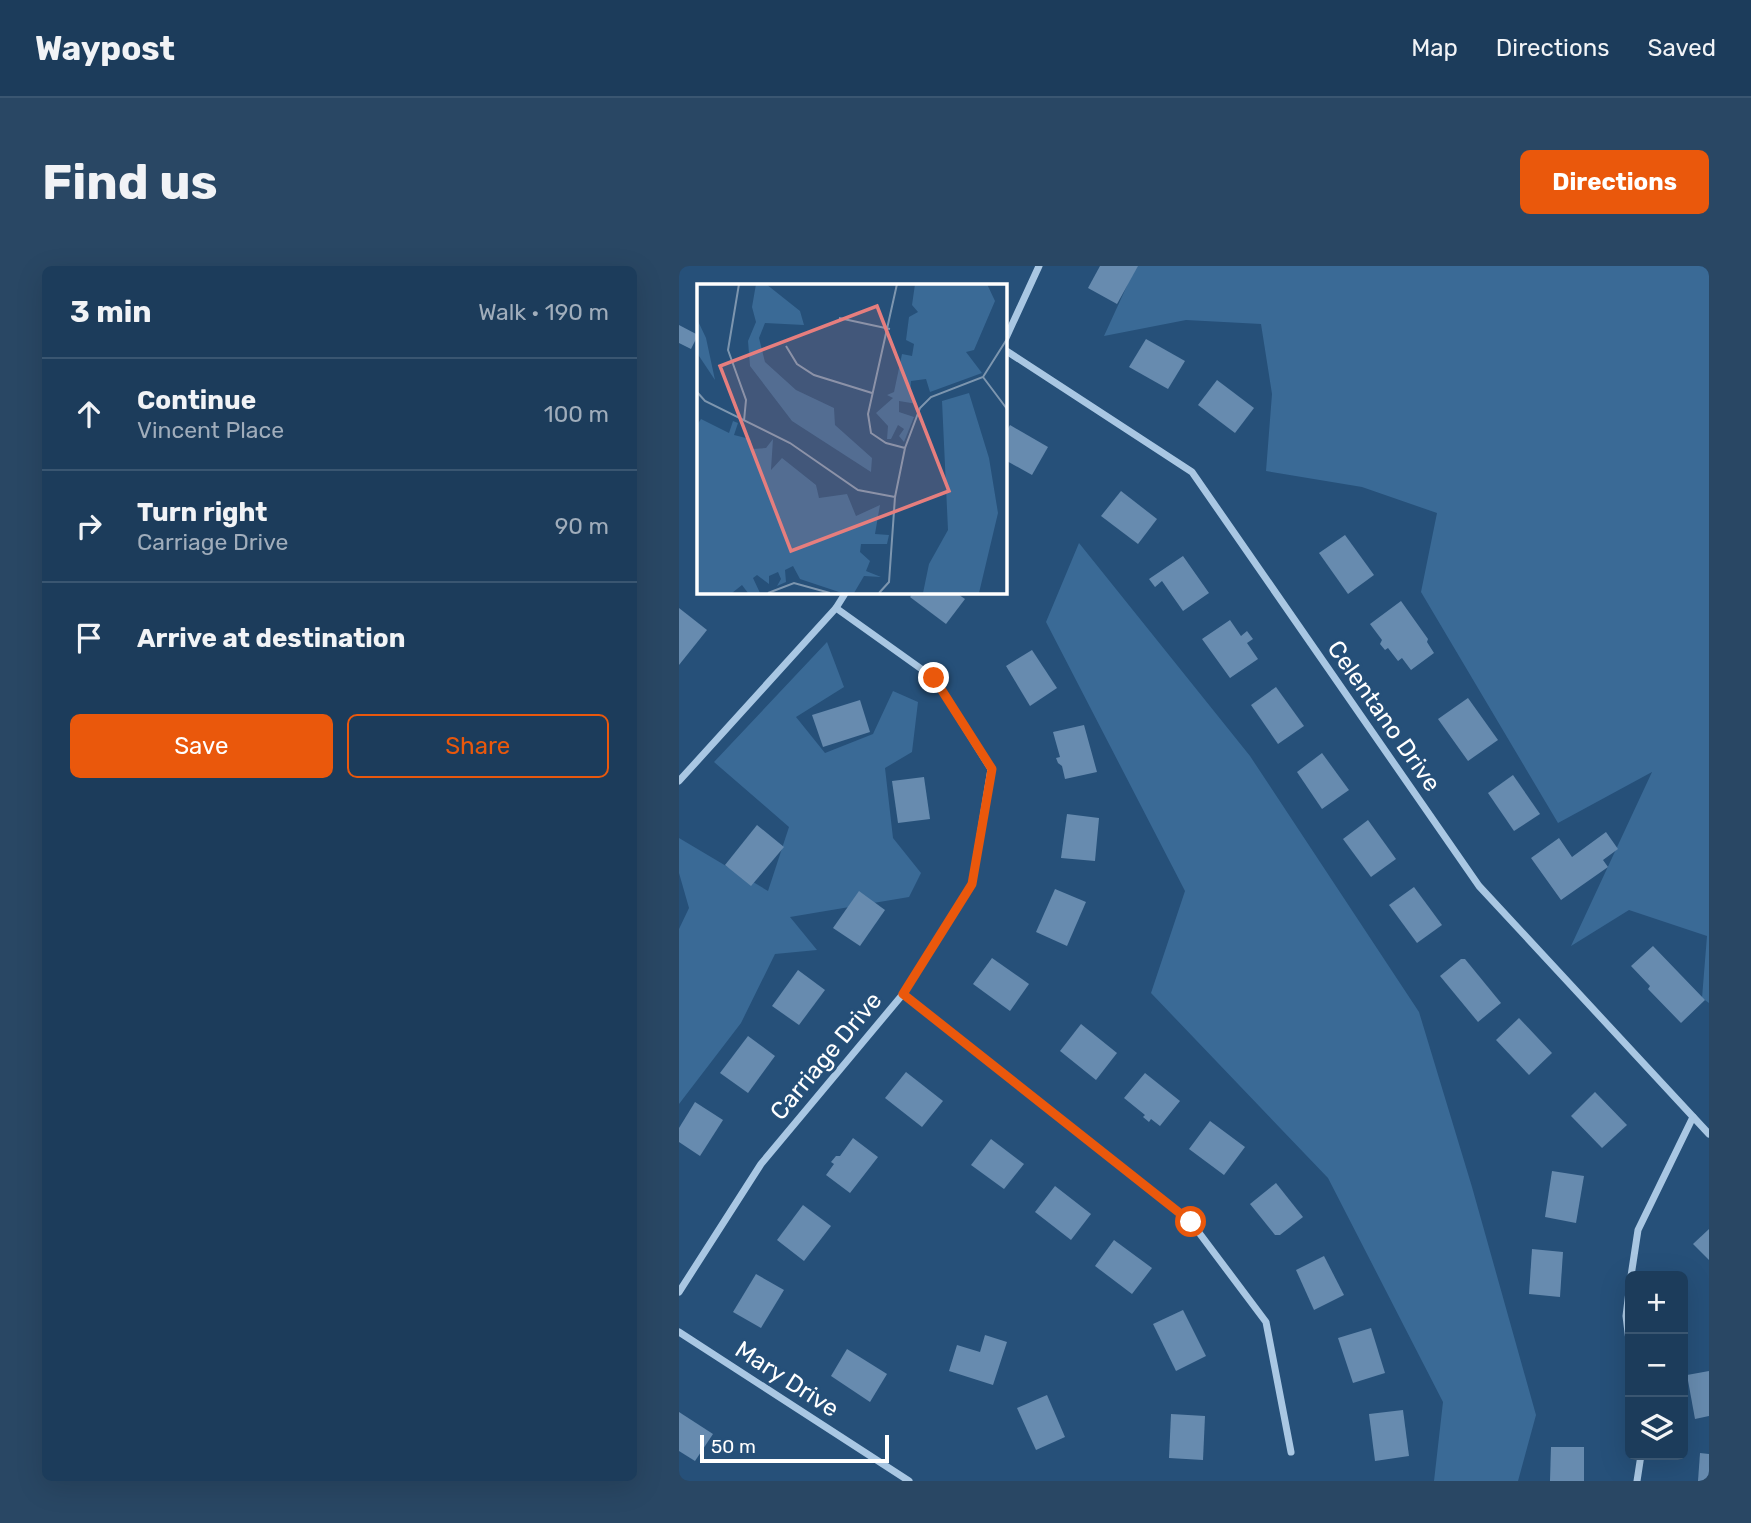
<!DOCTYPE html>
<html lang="en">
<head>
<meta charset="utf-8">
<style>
	body { margin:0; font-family:Rubik,sans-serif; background:#294764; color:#f1f3f6 }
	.controls { position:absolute; right:21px; bottom:21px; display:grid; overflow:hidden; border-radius:10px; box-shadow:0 7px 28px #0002 }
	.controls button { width:63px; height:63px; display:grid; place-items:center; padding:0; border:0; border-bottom:2px solid #3a5671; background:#1c3c5b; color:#f1f3f6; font:35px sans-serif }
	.scale { position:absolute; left:21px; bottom:18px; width:189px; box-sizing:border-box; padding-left:7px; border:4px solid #fff; border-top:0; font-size:19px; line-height:24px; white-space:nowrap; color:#fff; -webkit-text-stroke:5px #265079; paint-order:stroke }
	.stop { position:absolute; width:21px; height:21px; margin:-16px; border:5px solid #ea580c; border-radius:50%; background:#fff }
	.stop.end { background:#ea580c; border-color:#fff; box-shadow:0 2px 7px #0008 }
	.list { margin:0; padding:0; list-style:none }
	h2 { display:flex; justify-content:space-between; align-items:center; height:91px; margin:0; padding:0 28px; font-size:30px }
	h2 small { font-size:23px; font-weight:400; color:#a0adbb }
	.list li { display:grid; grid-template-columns:46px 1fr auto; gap:21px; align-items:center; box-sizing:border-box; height:112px; padding:0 28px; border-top:2px solid #3a5671 }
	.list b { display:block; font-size:26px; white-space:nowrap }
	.list p { margin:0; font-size:23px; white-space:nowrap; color:#a0adbb }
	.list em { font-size:23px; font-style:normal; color:#a0adbb }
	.actions { display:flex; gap:14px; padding:21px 28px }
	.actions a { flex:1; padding:16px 0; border:2px solid #ea580c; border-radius:10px; text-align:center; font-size:24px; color:#ea580c }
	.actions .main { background:#ea580c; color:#fff }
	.icon { flex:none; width:38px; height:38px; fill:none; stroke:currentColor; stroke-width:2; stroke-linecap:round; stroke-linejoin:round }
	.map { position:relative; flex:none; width:1030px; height:1215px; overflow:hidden; border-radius:10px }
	header { display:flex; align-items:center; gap:42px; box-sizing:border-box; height:98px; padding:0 35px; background:#1c3c5b; border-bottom:2px solid #3a5671 }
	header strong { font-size:33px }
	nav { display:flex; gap:38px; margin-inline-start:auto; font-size:24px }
	.intro { display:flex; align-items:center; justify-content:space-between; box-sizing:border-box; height:168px; padding:0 42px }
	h1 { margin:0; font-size:49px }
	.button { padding:18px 32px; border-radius:10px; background:#ea580c; color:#fff; font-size:24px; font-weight:700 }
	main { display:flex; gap:42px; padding:0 42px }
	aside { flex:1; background:#1c3c5b; border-radius:10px; box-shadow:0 7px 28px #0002 }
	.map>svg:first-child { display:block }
	.green { fill:#3a6a96 }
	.building { fill:#678baf }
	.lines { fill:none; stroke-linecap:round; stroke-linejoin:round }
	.minor { stroke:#a9c7e3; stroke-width:7 }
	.route { stroke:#ea580c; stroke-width:9 }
	.labels { text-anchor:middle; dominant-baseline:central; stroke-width:6; stroke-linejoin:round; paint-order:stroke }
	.street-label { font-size:24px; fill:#fff; stroke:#265079 }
	.inset-road { fill:none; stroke:#7d96af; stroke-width:2 }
	.view { fill:#e67e7e; fill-opacity:0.15; stroke:#e67e7e; stroke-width:3.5 }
	.inset-edge { fill:none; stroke:#fff; stroke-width:3.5 }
</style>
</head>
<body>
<header>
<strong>Waypost</strong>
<nav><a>Map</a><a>Directions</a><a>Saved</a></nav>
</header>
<div class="intro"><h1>Find us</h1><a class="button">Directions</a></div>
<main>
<aside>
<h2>3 min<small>Walk · 190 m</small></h2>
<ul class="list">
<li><svg class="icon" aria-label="ahead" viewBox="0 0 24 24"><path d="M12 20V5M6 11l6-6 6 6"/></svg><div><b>Continue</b><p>Vincent Place</p></div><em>100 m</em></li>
<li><svg class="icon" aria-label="right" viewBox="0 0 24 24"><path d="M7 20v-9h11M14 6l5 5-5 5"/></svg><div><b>Turn right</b><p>Carriage Drive</p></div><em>90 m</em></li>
<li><svg class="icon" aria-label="arrive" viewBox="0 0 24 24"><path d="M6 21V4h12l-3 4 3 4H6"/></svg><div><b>Arrive at destination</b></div></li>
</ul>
<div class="actions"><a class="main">Save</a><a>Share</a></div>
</aside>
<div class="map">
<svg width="1030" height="1215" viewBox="0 0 1030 1215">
	<rect width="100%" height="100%" fill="#265079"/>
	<g class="green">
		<path d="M457,0H1030V737L1023,732L1028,670L950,644L892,680L973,506L879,557L742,326L758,247L683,221L587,205L593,128L582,58L507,54L425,70Z"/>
		<path d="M400,277L571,490L740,746L793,921L857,1149L839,1215H755L764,1136L649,912L472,727L506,625L367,356Z"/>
		<path d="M148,376L165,421L117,451L146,487L194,468L214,425L239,436L233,486L206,502L214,572L242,607L230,631L111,651L138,684L96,688L62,757L0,838V663L10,642L0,607V572L89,625L110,561L35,496Z"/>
	</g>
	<g class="building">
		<path d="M421,0H459L438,38L409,22Z"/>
		<path d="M0,59L19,69L12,83L0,77Z"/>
		<path d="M467,73L506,95L489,123L450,101Z"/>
		<path d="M538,114L575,142L556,167L519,139Z"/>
		<path d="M331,159L369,181L353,209L326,194V168Z"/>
		<path d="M442,225L478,253L459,278L422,250Z"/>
		<path d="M666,269L695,309L669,328L640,287Z"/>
		<path d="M504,290L530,327L504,345L483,315L476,321L470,313Z"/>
		<path d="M235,326H276L286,333L267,358L231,331Z"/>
		<path d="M722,335L749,373L748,376L755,387L732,404L723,392L719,395L709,382L706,384L701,378L703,374L691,358Z"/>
		<path d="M0,342L28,364L0,399Z"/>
		<path d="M551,354L562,370L568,365L574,373L568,377L579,393L551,412L523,373Z"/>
		<path d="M353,384L378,422L351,440L327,400Z"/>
		<path d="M597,421L625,460L599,478L572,439Z"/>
		<path d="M789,432L819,474L789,495L759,453Z"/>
		<path d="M181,434L191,466L144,481L133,449Z"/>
		<path d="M405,459L418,506L386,513L383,500L379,497L377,492L381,491L374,466Z"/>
		<path d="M643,487L670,524L643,543L618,506Z"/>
		<path d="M834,509L861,548L835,565L809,527Z"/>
		<path d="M245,511L251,553L219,557L213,515Z"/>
		<path d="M388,548L420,552L416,595L382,592Z"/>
		<path d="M689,554L717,593L692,611L664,573Z"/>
		<path d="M78,559L105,581L72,620L46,599Z"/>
		<path d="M927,566L939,583L924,594L929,601L882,634L852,592L880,572L893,591Z"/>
		<path d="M735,621L763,659L738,677L710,639Z"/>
		<path d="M376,623L407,636L388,680L357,666Z"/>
		<path d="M180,625L206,644L181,680L154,662Z"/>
		<path d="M974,680L1026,734L1002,757L969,723L971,720L952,700Z"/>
		<path d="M313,692L350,718L331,745L294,718Z"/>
		<path d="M782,693H786L822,737L799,756L761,710Z"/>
		<path d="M119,704L146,724L120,759L93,740Z"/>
		<path d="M840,752L873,787L850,809L817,774Z"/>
		<path d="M402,758L438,787L417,814L381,785Z"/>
		<path d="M69,770L96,790L69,827L41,807Z"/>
		<path d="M227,806L264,835L243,861L206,832Z"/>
		<path d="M466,807L501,835L481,860L472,853L470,856L464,851L466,849L445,832Z"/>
		<path d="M916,826L948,859L923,882L892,850Z"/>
		<path d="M16,836L44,854L21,890L0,876V862Z"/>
		<path d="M531,855L566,881L545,909L510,883Z"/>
		<path d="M174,872L199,891L171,927L147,909L155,898L152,896L157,890H161Z"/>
		<path d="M312,873L345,898L325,923L292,899Z"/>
		<path d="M873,905L905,910L897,957L866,951Z"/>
		<path d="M597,917L624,951L601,969H596L571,938Z"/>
		<path d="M376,920L412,948L392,974L356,946Z"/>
		<path d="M124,939L152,960L125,995L98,974Z"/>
		<path d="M1030,963V994L1014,978Z"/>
		<path d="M435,974L473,1002L453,1028L416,1000Z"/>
		<path d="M853,983L884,986L881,1031L850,1028Z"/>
		<path d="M645,990L665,1029L635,1044L617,1004Z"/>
		<path d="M77,1008L105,1024L82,1062L54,1046Z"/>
		<path d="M504,1044L527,1090L497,1105L474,1058Z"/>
		<path d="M692,1062L706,1107L674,1117L659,1072Z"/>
		<path d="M306,1069L328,1076L314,1119L270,1105L278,1079L301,1086Z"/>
		<path d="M168,1083L208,1108L191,1136L152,1110Z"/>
		<path d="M1030,1105V1150L1016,1153L1008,1109Z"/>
		<path d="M368,1129L386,1171L357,1184L338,1142Z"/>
		<path d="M724,1144L730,1190L696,1195L690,1148Z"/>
		<path d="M0,1146L34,1168L16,1195L0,1185Z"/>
		<path d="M492,1148L526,1150L524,1194L490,1192Z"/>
		<path d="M872,1181H905V1215H871Z"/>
		<path d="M1021,1187L1030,1188V1215H1019Z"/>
	</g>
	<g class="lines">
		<g class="minor">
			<path d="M326,74L360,0"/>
			<path d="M326,84L513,206L800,620L1030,868"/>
			<path d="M0,515L157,342L167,326"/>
			<path d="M224,728L512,956L587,1056L612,1186"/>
			<path d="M952,1010L959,964L1014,851"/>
			<path d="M951,1017L947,1050L951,1083"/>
			<path d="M0,1026L82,898L224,728L293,618L312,503L255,412L157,342"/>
			<path d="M0,1066L230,1215"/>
			<path d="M958,1215L962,1189"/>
		</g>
	</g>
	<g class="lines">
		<path class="route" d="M255,412L313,503L293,618L224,728L512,956"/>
	</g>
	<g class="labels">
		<g class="street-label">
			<text transform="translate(705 450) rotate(55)">Celentano Drive</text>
			<text transform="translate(147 790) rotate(-50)">Carriage Drive</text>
			<text transform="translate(108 1113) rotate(33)">Mary Drive</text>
		</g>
	</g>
	<g transform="translate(18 18)">
		<rect width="310" height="310" fill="#265079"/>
		<path d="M59,0H69L103,27L107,41L68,39L62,54L68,78L99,106L137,124L138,141L175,174L174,188L95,137L53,82L51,57L59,38L55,23ZM218,0H290L298,17L277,66L269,68L285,89L233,108L229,95L214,97L213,110L220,120L202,117V128L217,133L207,158L202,152L207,145L201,141L194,155H190L191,142L179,129L196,114L190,111L197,108L205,70L215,72L217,60L209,56L212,33L221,28L215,21ZM0,35L9,54L18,96L0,69ZM272,109L292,174L301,229L282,309H226L232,280L251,246L245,117ZM4,135L32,149L36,137L41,139L37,151L53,155L56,165L69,164L76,155L74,186L85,174L119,201L122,214L150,210L159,232L183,221L178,250L192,251L190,260H164L163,268L173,277L169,287L184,293L167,292L157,309H145L103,295L96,282L88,286L89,298L80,302L84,295L81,288L72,292V300L60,291L56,294L63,309H51L45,301L35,309H0V141Z" fill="#3a6a96"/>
		<path class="inset-road" d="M42,0L31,66L49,116L47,137M200,0L171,130L174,149L189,159L208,164M142,34L193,45M89,62L100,80L117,91L175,109M286,93L310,125M0,108L8,117L93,159L161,206L198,213M71,309L97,299L133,309M182,309L192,298L198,213L208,164L223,124L234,113L286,93L310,55"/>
		<path class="view" d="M180,22L252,207L94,267L23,82Z"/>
		<rect width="310" height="310" class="inset-edge"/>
	</g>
</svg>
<div class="controls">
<button>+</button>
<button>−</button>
<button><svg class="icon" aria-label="layers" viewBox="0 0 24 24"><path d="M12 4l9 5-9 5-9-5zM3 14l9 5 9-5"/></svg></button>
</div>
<div class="scale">50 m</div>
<div class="stop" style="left:512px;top:956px"></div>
<div class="stop end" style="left:255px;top:412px"></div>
</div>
</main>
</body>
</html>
